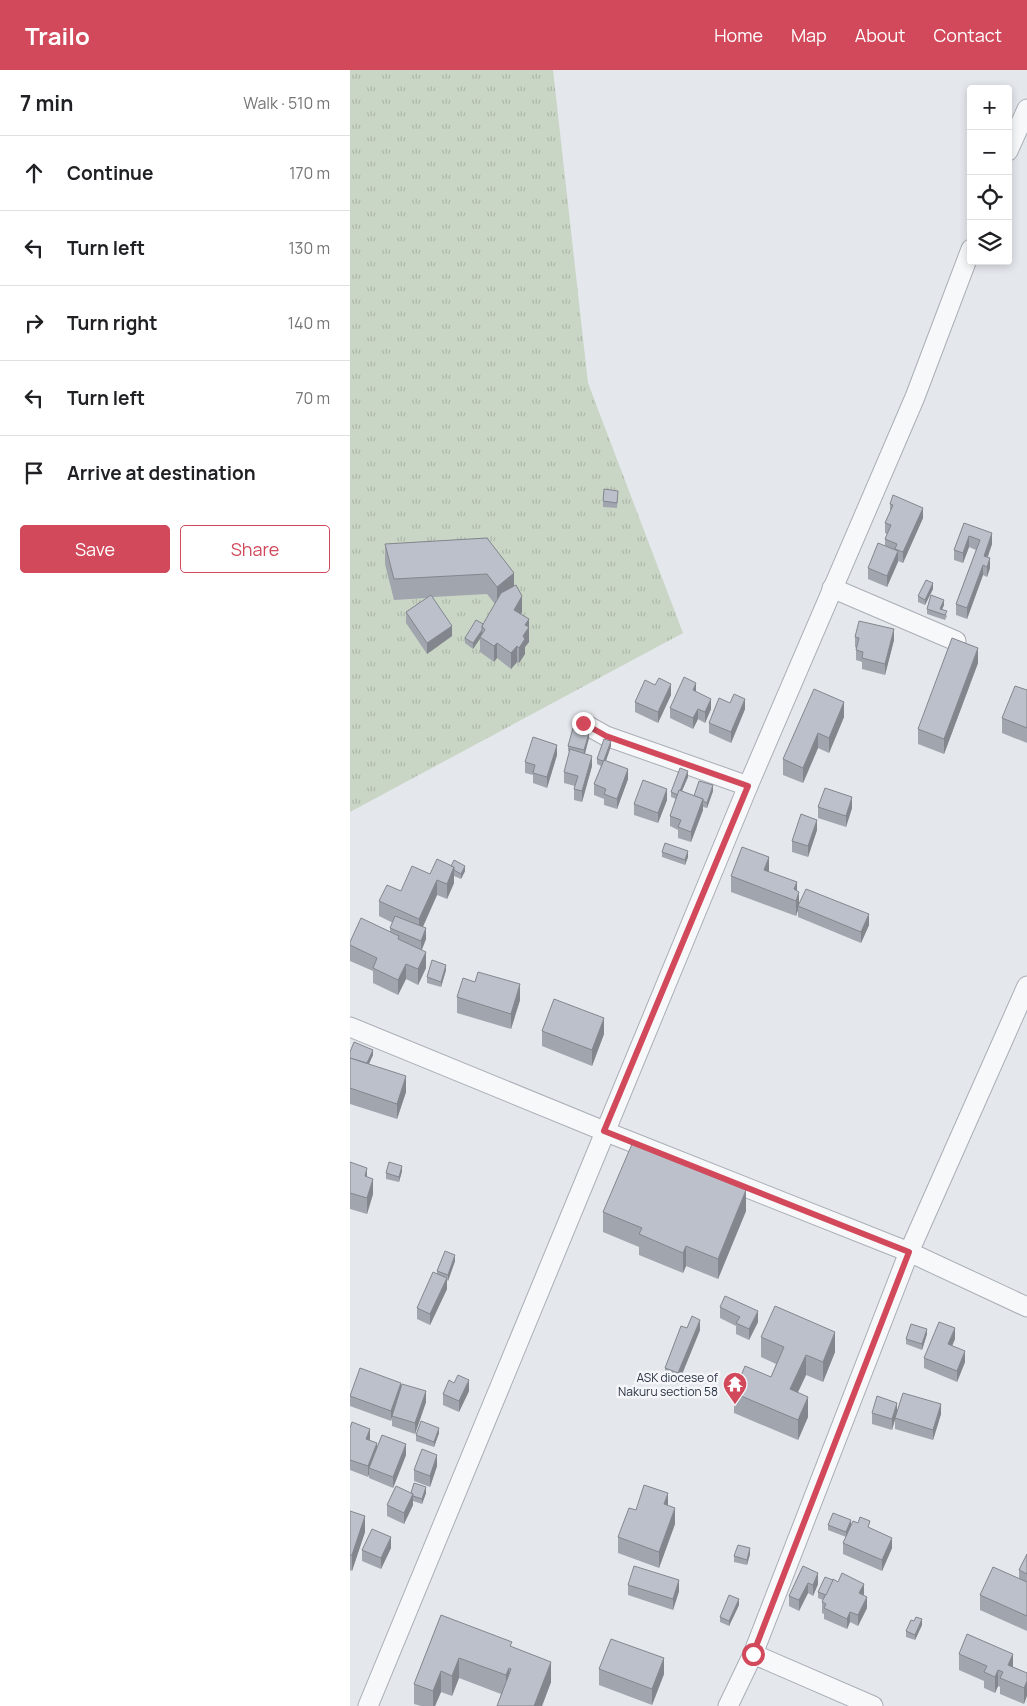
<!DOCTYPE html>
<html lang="en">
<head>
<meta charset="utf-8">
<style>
	body { margin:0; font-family:Manrope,sans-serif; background:#f6f6f6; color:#202124 }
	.controls { position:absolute; right:15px; top:15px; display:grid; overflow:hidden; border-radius:5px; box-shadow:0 2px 8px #0003 }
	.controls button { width:45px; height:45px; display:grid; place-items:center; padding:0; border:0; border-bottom:1px solid #e0e0e0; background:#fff; color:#202124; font:25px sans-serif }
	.stop { position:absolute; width:15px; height:15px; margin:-11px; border:4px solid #d1495b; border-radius:50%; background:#fff }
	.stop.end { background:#d1495b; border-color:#fff; box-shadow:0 1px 5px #0008 }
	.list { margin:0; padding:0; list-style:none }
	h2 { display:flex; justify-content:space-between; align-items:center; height:65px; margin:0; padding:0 20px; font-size:21px }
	h2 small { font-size:16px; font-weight:400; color:#757577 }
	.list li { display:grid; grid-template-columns:32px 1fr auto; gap:15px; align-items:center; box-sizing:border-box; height:75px; padding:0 20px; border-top:1px solid #e0e0e0 }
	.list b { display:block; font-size:19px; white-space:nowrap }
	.list em { font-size:16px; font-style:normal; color:#757577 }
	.actions { display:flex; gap:10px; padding:15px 20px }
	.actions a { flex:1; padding:11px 0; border:1px solid #d1495b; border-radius:5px; text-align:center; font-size:18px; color:#d1495b }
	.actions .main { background:#d1495b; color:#fff }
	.icon { flex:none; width:28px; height:28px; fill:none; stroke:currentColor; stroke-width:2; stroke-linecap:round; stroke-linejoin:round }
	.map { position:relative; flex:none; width:677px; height:1636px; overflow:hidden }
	header { display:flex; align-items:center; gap:30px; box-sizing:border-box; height:70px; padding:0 25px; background:#d1495b; color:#fff }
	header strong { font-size:24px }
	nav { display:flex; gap:28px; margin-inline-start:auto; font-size:18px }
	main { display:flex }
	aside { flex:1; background:#fff }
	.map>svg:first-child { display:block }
	.park { fill:url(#park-tufts) }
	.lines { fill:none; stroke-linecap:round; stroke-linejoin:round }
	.street-casing { stroke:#a9aeb7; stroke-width:21 }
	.street { stroke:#f7f8fa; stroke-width:19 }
	.wall { fill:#a1a5ae }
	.shaded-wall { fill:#83868d }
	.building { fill:#bbc0ca; stroke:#83868d }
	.route { stroke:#d1495b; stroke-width:6 }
	.labels { text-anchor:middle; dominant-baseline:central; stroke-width:5; stroke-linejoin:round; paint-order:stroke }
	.poi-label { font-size:12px; fill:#2b3445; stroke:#f4f6f9; text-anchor:end }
</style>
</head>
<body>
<header>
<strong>Trailo</strong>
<nav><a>Home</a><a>Map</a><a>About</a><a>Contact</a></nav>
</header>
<main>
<aside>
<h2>7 min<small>Walk · 510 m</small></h2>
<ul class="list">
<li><svg class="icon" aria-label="ahead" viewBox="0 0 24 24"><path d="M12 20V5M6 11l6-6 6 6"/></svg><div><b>Continue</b></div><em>170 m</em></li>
<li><svg class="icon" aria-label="left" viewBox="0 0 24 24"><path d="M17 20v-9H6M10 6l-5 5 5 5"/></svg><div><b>Turn left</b></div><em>130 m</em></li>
<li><svg class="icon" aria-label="right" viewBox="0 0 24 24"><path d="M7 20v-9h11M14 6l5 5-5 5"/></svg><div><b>Turn right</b></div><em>140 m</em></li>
<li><svg class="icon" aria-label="left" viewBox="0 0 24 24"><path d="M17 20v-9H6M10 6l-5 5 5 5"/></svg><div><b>Turn left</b></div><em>70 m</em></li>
<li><svg class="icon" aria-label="arrive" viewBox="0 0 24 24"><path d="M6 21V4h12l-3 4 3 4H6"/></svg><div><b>Arrive at destination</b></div></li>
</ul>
<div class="actions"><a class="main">Save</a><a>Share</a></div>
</aside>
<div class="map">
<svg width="677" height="1636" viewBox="0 0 677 1636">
	<defs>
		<pattern id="park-tufts" width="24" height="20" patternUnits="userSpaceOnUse" patternTransform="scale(1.25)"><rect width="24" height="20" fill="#c9d6c5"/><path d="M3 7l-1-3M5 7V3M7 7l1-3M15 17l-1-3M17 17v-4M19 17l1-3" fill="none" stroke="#adb8ab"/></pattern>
	</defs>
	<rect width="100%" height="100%" fill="#e4e7ec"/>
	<path class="park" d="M0,0H203L238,313L333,563L0,742Z"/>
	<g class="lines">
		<defs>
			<g id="street">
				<path d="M658,81L677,39"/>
				<path d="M482,518L606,571"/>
				<path d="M233,653L256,666L398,716"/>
				<path d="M0,957L254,1061L559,1182L677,916"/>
				<path d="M403,1584L523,1636"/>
				<path d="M18,1636L398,716L565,327L621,179"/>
				<path d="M378,1636L403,1584L559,1182L677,1237"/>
			</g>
		</defs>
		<use href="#street" class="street-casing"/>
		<use href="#street" class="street"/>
	</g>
	<g class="wall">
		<path d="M268,426L267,438L253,437V431Z"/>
		<path d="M540,434L573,448L553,493L548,491L537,517L518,509V498L535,476V469L537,464L535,463V453L540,443Z"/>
		<path d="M614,453L642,474L638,487L640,498L637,507L633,505L617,549L606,545V534L626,480L619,477L613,493L604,490V480Z"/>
		<path d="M137,468L164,516L172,542L171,544L179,549V572L175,577V584L169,593L167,592L161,599L147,588L144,592L130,582V568L123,579L115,573V568L133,554L145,534L137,524L83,527L102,566L77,584L56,553V542L77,528L44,530L35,494V474Z"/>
		<path d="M583,519L575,535L568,532V526Z"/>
		<path d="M594,535L592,539L597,546L595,550L577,544V539Z"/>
		<path d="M505,567L544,570L535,605L512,599V592L506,590V578L505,577Z"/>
		<path d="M628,593L594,684L568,674V659Z"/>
		<path d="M677,620V673L652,663V648Z"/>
		<path d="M346,622L361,639L355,653L348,649L343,659L320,648V638Z"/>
		<path d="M321,625L308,653L285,642V632Z"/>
		<path d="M494,632V647L479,683L468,678L453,713L433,705V689Z"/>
		<path d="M395,639L381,673L359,663V653Z"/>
		<path d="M239,668L235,684L242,696L232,732L224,730V719L225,716L214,713V702L220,682L218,681V676Z"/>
		<path d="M261,676L256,691L278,709L267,739L254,735V729L244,725V714L251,696L247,694V689Z"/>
		<path d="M207,685L197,718L183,713V705L175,703V692Z"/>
		<path d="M338,707L332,721L344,726L363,721L357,738L353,737V740L341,772L328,768V760L320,756V746L326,729L321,727V722Z"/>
		<path d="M317,730L308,753L284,745V734Z"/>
		<path d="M468,737L502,738L496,757L468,748Z"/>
		<path d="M467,760L458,787L442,782V771Z"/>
		<path d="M312,782L338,787L335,795L312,787Z"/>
		<path d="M101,796L115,801L111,809L104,806V813L97,829L87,825L73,857L76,869L72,880L76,898L68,915L56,909L48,925L23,913V901L0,891V872L40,862V858L43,853L29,846V831L51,821L80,804Z"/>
		<path d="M419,802L447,820L449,834L519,855L511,873L448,847V840L446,846L381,822V806Z"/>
		<path d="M96,900L91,917L77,913V907Z"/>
		<path d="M107,927L170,930L161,959L107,943Z"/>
		<path d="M192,961L254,964L242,996L192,976Z"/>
		<path d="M0,982L23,985L19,994L56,1022L47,1049L0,1034Z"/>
		<path d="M0,1092L17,1107L23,1124L17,1144L0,1139Z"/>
		<path d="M52,1101L49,1112L36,1109V1103Z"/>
		<path d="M396,1141L368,1209L336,1196L333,1203L289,1185V1177L253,1162V1142Z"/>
		<path d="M105,1191L98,1211L97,1210V1219L80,1255L67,1249V1238L87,1204V1201Z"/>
		<path d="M370,1237L408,1252L399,1270L386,1264V1256L370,1248Z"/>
		<path d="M337,1258L350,1260L328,1314L315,1308V1298Z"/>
		<path d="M577,1264L572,1280L556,1274V1269Z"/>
		<path d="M411,1267L485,1282L473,1312L456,1305L448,1322L458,1347L448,1370L384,1343V1323L421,1307L426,1294L411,1287Z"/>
		<path d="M605,1269L602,1276L615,1292L607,1312L574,1298V1288Z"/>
		<path d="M104,1313L119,1321L109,1342L93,1335V1324Z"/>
		<path d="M51,1318L76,1332L65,1364L42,1356V1348L41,1351L0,1336V1325Z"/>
		<path d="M522,1343H547L591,1344L583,1370L545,1359V1348L542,1360L522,1354Z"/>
		<path d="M0,1358L20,1369L19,1370L27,1378L56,1385L43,1418L19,1408V1404L18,1407L0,1400Z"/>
		<path d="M89,1363L84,1377L66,1371V1365Z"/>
		<path d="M87,1396L80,1417L64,1411V1400Z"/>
		<path d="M61,1423H76L72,1434L63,1431V1435L54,1454L37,1446V1435Z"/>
		<path d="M318,1436L325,1454L309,1498L268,1483V1467L286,1440Z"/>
		<path d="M0,1441L15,1462L2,1501L0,1500Z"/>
		<path d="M478,1455H501L498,1463L520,1458L542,1478L532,1501L493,1484V1473L496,1467L478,1460Z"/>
		<path d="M41,1478L31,1499L12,1491V1480Z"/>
		<path d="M400,1484L397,1495L384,1492V1486Z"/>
		<path d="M677,1484V1561L630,1540V1525L669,1509V1500Z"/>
		<path d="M453,1496L468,1514L463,1526L458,1523L449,1541L439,1536V1526Z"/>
		<path d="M278,1515L329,1521L323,1540L278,1525Z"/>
		<path d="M468,1522L514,1524L513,1525L517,1538L508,1556L500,1552L497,1559L474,1549V1544L472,1543V1532L473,1530L468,1528Z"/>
		<path d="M389,1535L379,1556L370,1552V1547Z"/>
		<path d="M91,1545L162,1577L201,1612L192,1636H147L151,1624L109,1608L102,1626L91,1622L85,1636H71L64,1634V1614Z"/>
		<path d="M572,1555L565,1570L556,1567V1561Z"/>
		<path d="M609,1584L663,1597L677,1603L674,1634L650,1624V1617L648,1616L645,1623L634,1618V1611L609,1600Z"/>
		<path d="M249,1599L314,1604L302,1635L249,1615Z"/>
	</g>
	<g class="shaded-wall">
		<path d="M573,438V448L553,493V482Z"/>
		<path d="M642,463V474L634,496V486Z"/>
		<path d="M619,466V477L613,493V483Z"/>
		<path d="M548,481V492L537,517V506Z"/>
		<path d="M640,488V498L637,507V497Z"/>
		<path d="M633,495V505L617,549V538Z"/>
		<path d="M164,503V523L147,537V517Z"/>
		<path d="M583,513V519L575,535V530Z"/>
		<path d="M172,526V542L164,555V540Z"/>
		<path d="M594,530V535L590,544V539Z"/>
		<path d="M179,549V572L175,577V584L169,593V578L175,555Z"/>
		<path d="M102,556V566L77,584V573Z"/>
		<path d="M544,559V570L535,605V594Z"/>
		<path d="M132,560V566L123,579V573Z"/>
		<path d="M147,573V588L144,592V576Z"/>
		<path d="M167,576V592L161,599V583Z"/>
		<path d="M628,578V593L594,684V669Z"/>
		<path d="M346,613V624L343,620Z"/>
		<path d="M321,614V625L308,653V642Z"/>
		<path d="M361,629V639L355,653V642Z"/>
		<path d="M395,629V639L381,673V662Z"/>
		<path d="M494,632V647L479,683V668Z"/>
		<path d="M348,639V649L343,659V648Z"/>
		<path d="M239,663V668L234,686V680Z"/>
		<path d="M468,663V678L453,713V698Z"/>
		<path d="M261,671V676L254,696V691Z"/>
		<path d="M207,675V685L197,718V707Z"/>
		<path d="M242,686V696L232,732V721Z"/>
		<path d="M278,699V709L267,739V729Z"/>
		<path d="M338,701V707L328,730V725Z"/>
		<path d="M363,715V721L357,738V733Z"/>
		<path d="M317,719V730L308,753V743Z"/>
		<path d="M502,727V738L496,757V746Z"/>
		<path d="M353,729V740L341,772V762Z"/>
		<path d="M467,750V760L458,787V776Z"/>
		<path d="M338,781V787L335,795V790Z"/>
		<path d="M419,787V803L414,800Z"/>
		<path d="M115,796V801L111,809V804Z"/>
		<path d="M104,797V813L97,829V814Z"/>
		<path d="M87,810V825L69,865V849Z"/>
		<path d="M447,812V828L444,819Z"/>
		<path d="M449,822V837L448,836V840L446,846V831Z"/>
		<path d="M519,844V855L511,873V862Z"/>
		<path d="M76,858V869L71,881V871Z"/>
		<path d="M76,882V898L68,915V899Z"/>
		<path d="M56,894V909L48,925V910Z"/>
		<path d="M96,895V900L91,917V912Z"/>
		<path d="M170,914V930L161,959V944Z"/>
		<path d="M254,948V964L242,996V980Z"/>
		<path d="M23,980V985L16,1000V995Z"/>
		<path d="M56,1006V1022L47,1049V1034Z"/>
		<path d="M52,1096V1101L49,1112V1107Z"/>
		<path d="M17,1098V1113L15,1106Z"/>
		<path d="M23,1109V1124L17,1144V1128Z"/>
		<path d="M396,1120V1141L368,1209V1189Z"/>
		<path d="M336,1176V1196L333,1203V1183Z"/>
		<path d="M105,1185V1191L98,1211V1205Z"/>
		<path d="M97,1208V1219L80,1255V1244Z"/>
		<path d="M408,1241V1252L399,1270V1259Z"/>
		<path d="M350,1250V1260L328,1314V1303Z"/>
		<path d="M605,1258V1269L598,1285V1274Z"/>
		<path d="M577,1259V1264L572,1280V1274Z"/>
		<path d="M485,1262V1282L473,1312V1292Z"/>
		<path d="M615,1281V1292L607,1312V1301Z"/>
		<path d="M456,1285V1305L440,1339V1319Z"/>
		<path d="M119,1310V1321L109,1342V1331Z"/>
		<path d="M51,1313V1324L42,1346L41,1351V1341Z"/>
		<path d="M76,1321V1332L65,1364V1353Z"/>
		<path d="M458,1327V1347L448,1370V1350Z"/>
		<path d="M547,1333V1343L542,1360V1349Z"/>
		<path d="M591,1334V1344L583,1370V1360Z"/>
		<path d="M89,1358V1363L84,1377V1372Z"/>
		<path d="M20,1359V1369L16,1379V1369Z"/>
		<path d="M27,1373V1383L19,1398V1404L18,1407V1396Z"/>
		<path d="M56,1374V1385L43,1418V1407Z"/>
		<path d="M87,1385V1396L80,1417V1406Z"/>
		<path d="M76,1417V1423L72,1434V1429Z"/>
		<path d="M318,1423V1439L314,1434Z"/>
		<path d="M63,1424V1435L54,1454V1443Z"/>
		<path d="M325,1438V1454L309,1498V1482Z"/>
		<path d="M15,1446V1462L2,1501V1485Z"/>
		<path d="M501,1450V1455L496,1467V1462Z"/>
		<path d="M41,1467V1478L31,1499V1488Z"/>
		<path d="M542,1468V1478L532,1501V1490Z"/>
		<path d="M400,1478V1484L397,1495V1490Z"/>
		<path d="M468,1503V1514L463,1526V1515Z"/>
		<path d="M329,1510V1521L323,1540V1529Z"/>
		<path d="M458,1513V1523L449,1541V1530Z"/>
		<path d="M514,1514V1524L509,1534V1523Z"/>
		<path d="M517,1527V1538L508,1556V1545Z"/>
		<path d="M389,1529V1535L379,1556V1551Z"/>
		<path d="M500,1542V1552L497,1559V1549Z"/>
		<path d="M572,1549V1555L565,1570V1565Z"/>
		<path d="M663,1584V1599L658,1595Z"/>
		<path d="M109,1588V1608L102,1626V1606Z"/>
		<path d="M314,1588V1604L302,1635V1619Z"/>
		<path d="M201,1592V1612L192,1636H184Z"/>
		<path d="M159,1598V1618L156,1625V1605Z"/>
		<path d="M648,1600V1616L645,1623V1607Z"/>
		<path d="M91,1601V1622L85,1636H83V1621Z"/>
		<path d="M677,1611V1626L674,1634V1618Z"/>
	</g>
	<g class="building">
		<path d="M254,419L268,421L267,433L253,431Z"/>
		<path d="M543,425L573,438L553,482L545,479L547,474L535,469L541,455L535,453L543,435L540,434Z"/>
		<path d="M614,453L642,463L634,486L640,488L637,497L633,495L617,538L606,534L630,470L619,466L613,483L604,480Z"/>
		<path d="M137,468L164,503L147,517L137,504L44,509L35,474Z"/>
		<path d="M528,473L548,481L537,506L518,498Z"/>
		<path d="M576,510L583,513L575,530L568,526Z"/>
		<path d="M166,515L172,526L164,540L179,549L175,555L179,557L173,566L175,569L169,578L167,576L161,583L147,573L144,576L130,567L135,560L132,556L151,523Z"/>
		<path d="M81,525L102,556L77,573L56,542Z"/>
		<path d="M581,525L594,530L590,539L597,541L595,545L577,539Z"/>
		<path d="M126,550L133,554L132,556V560L123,573L115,568Z"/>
		<path d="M509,551L544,559L535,594L512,588L513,582L506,580L509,568L505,567Z"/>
		<path d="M602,568L628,578L594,669L568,659Z"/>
		<path d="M334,607L346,613L343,620L361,629L355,642L348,639L343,648L320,638Z"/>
		<path d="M309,608L321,614L308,642L285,632L295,610L305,615Z"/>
		<path d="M665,616L677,620V658L652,648Z"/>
		<path d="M464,619L494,632L479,668L468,663L453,698L433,689Z"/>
		<path d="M384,624L395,629L381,662L359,653L369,628L380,633Z"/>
		<path d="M223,658L239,663L234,680L218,676Z"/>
		<path d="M183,667L207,675L197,707L183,703L185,695L175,692Z"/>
		<path d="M254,669L261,671L254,690L253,691L247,689Z"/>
		<path d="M220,679L242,686L232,721L224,719L228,706L214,702Z"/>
		<path d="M254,690L278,699L267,729L254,724L256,719L244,714Z"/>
		<path d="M330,698L338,701L330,721L329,720L328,725L321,722Z"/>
		<path d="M293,710L317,719L308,743L284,734Z"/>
		<path d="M349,711L363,715L357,733L353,731V729L344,726Z"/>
		<path d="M475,718L502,727L496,746L468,737Z"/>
		<path d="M329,720L353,729L341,762L328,757L331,750L320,746Z"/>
		<path d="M451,744L467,750L458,776L442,771Z"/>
		<path d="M315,773L338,781L335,790L312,782Z"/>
		<path d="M392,777L419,787L414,800L447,812L444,819L449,822L446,831L381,806Z"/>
		<path d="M87,789L104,797L97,814L87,810L69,849L29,831L37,815L51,821L62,796L80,804Z"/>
		<path d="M104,790L115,796L111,804L104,800V797L101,796Z"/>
		<path d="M456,819L519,844L511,862L448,836Z"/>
		<path d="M45,846L76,858L71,871L40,858Z"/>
		<path d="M11,848L49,866L48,869L76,882L68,899L56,894L48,910L23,898L27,888L0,875V872Z"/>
		<path d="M82,890L96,895L91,912L77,907Z"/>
		<path d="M128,902L170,914L161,944L107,927L113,908L125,912Z"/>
		<path d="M204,929L254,948L242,980L192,961Z"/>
		<path d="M4,972L23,980L17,993L0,988V982Z"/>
		<path d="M0,988L56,1006L47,1034L0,1018Z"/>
		<path d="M282,1074L396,1120L368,1189L336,1176L333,1183L289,1164L292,1158L253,1142Z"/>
		<path d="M0,1092L17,1098L15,1106L23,1109L17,1128L0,1123Z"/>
		<path d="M39,1092L52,1096L49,1107L36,1103Z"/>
		<path d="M95,1181L105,1185L98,1205L87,1201Z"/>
		<path d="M83,1202L97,1208L80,1244L67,1238Z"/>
		<path d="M375,1226L408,1241L399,1259L386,1253L390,1247L370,1237Z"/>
		<path d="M425,1236L485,1262L473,1292L456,1285L440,1319L458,1327L448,1350L384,1323L395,1296L421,1307L434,1277L411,1267Z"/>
		<path d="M342,1246L350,1250L328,1303L315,1298L331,1256L337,1258Z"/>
		<path d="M589,1252L605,1258L598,1274L615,1281L607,1301L574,1288Z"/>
		<path d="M561,1254L577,1259L572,1274L556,1269Z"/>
		<path d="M10,1298L51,1313L41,1341L0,1326Z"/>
		<path d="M108,1305L119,1310L109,1331L93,1324L99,1310L104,1313Z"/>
		<path d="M52,1314L76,1321L65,1353L42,1346Z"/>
		<path d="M553,1323L591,1334L583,1360L545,1348Z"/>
		<path d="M527,1326L547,1333L542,1349L522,1343Z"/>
		<path d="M71,1351L89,1358L84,1372L66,1365Z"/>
		<path d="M2,1352L20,1359L16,1369L27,1373L18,1396L0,1390V1358Z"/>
		<path d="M32,1365L56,1374L43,1407L19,1398Z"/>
		<path d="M72,1379L87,1385L80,1406L64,1400Z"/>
		<path d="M64,1413L76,1417L72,1429L63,1426V1424L61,1423Z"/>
		<path d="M294,1415L318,1423L314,1434L325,1438L309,1482L268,1467L279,1438L286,1440Z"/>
		<path d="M46,1416L63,1424L54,1443L37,1435Z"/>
		<path d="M0,1441L15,1446L2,1485H0Z"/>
		<path d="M483,1443L501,1450L496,1462L478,1455Z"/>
		<path d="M510,1447L520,1451L518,1457L542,1468L532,1490L493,1473L503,1451L508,1453Z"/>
		<path d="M22,1459L41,1467L31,1488L12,1480Z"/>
		<path d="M388,1475L400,1478L397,1490L384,1486Z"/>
		<path d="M677,1484V1504L669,1500Z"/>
		<path d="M284,1496L329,1510L323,1529L278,1515Z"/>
		<path d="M453,1496L468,1503L463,1515L458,1513L449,1530L439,1526Z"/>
		<path d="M643,1497L677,1512V1546L630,1525Z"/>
		<path d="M492,1503L514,1514L509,1523L517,1527L508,1545L500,1542L497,1549L474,1538L476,1534L472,1532L483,1509L488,1512Z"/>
		<path d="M475,1507L483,1510L476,1525L468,1522Z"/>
		<path d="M379,1525L389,1529L379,1551L370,1547Z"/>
		<path d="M91,1545L162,1572L160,1576L201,1592L184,1636H147L161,1599L159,1598L156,1605L109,1588L102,1606L91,1601L83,1621L64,1614Z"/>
		<path d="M566,1547L572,1549L565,1565L556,1561L561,1550L564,1551Z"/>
		<path d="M617,1564L663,1584L658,1595L677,1603V1611L674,1618L650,1608L653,1602L648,1600L645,1607L634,1602L637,1596L609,1584Z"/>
		<path d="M261,1569L314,1588L302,1619L249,1599Z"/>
	</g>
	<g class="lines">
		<path class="route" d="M233,653L256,666L398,716L254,1061L559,1182L403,1584"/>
	</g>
	<defs>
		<symbol id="temple-pin" viewBox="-11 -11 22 30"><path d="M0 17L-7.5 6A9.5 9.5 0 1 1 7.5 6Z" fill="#d1495b" stroke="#f4f6f9"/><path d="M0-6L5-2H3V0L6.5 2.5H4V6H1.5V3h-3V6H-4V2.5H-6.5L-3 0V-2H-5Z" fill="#fff"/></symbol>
	</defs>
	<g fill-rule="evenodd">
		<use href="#temple-pin" x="371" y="1300" width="28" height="38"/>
	</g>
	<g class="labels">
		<g class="poi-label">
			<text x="368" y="1307">ASK diocese of<tspan x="368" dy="14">Nakuru section 58</tspan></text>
		</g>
	</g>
</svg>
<div class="controls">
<button>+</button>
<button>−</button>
<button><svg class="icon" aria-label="locate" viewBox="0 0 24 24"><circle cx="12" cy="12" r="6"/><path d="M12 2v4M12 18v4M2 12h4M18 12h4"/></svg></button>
<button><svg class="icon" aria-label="layers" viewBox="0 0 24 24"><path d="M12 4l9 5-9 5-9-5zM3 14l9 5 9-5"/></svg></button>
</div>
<div class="stop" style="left:403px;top:1584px"></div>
<div class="stop end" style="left:233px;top:653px"></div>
</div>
</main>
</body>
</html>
